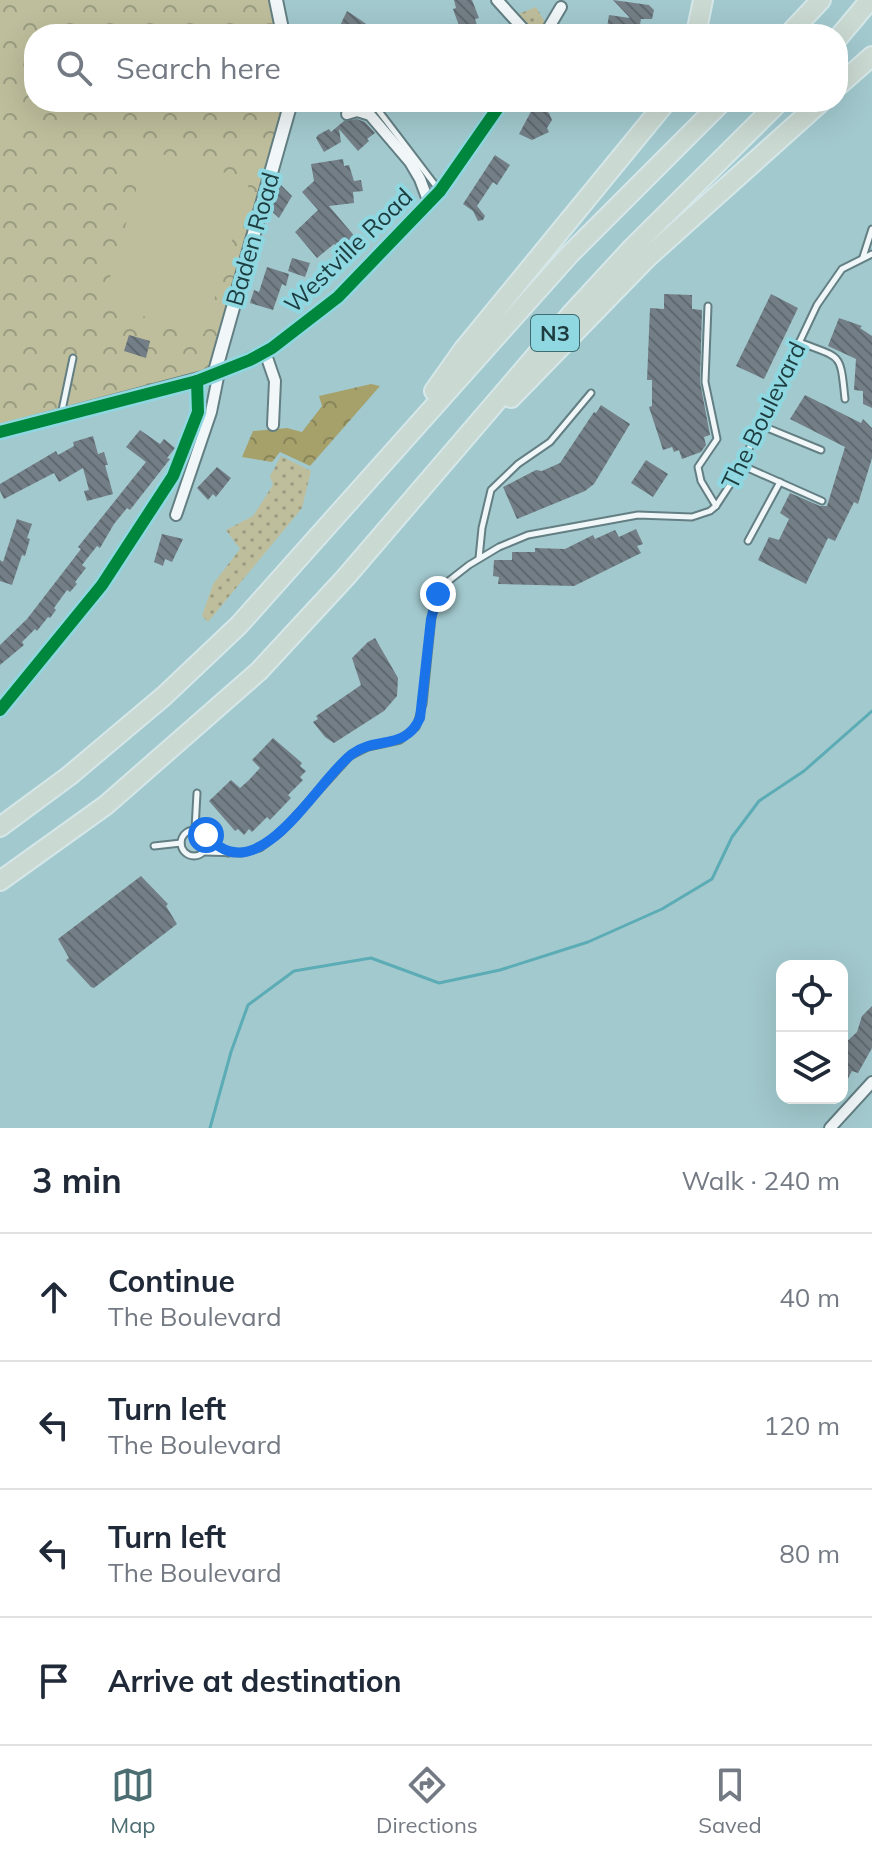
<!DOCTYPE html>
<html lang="en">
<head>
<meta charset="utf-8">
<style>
	body { margin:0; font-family:Mulish,sans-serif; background:#f2f2f3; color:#1f2937 }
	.controls { position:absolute; right:24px; bottom:24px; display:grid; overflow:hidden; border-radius:16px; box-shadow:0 8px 32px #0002 }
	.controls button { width:72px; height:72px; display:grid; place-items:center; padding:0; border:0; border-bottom:2px solid #e0e1e3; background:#fff; color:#1f2937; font:40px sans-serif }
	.stop { position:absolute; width:24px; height:24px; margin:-18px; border:6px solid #1a73e8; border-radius:50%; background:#fff }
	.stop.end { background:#1a73e8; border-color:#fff; box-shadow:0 2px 8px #0008 }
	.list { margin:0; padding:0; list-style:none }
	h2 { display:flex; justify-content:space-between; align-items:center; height:104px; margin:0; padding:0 32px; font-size:34px }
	h2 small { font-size:26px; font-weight:400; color:#747a83 }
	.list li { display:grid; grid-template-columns:52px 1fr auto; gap:24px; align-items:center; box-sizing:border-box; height:128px; padding:0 32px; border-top:2px solid #e0e1e3 }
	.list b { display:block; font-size:30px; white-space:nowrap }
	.list p { margin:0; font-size:26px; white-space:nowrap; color:#747a83 }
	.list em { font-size:26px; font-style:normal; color:#747a83 }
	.icon { flex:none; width:44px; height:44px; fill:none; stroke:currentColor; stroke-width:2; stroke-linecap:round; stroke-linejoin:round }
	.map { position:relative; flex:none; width:872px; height:1128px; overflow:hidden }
	.search { position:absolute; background:#fff; box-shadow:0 8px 32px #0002; left:24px; right:24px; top:24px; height:88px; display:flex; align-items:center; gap:20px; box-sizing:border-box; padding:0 28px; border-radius:32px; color:#747a83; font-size:30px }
	.sheet { height:616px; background:#fff }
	nav { display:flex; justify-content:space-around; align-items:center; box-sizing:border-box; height:112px; border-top:2px solid #e0e1e3; background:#fff; font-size:22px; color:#747a83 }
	nav a { display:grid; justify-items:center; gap:4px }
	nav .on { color:#4c6d71 }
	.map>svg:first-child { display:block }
	.grass { fill:url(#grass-dots) }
	.forest { fill:url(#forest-crowns) }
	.park { fill:url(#park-crowns) }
	.pitch { fill:#bebe9c }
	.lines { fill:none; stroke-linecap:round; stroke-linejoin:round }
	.stream { stroke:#5cacb6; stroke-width:3 }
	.building { fill:url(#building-back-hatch) }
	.service-casing { stroke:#637f83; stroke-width:9 }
	.minor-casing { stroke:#637f83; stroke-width:14 }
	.tertiary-casing { stroke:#637f83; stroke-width:16 }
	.motorway-casing { stroke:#d5e7e9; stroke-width:22 }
	.service { stroke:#f1f7f8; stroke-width:5 }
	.minor { stroke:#f1f7f8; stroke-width:10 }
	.tertiary { stroke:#f1f7f8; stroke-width:12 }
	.motorway { stroke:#cad9d1; stroke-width:18 }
	.cycleway-casing { stroke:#8fd8e1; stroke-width:17 }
	.cycleway { stroke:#00873e; stroke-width:12 }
	.route { stroke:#1a73e8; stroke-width:10 }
	.labels { text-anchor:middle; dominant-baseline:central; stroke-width:8; stroke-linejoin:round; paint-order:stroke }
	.shield { fill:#8fd8e1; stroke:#3f6b70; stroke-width:2 }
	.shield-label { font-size:22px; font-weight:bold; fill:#1d3c3f }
	.street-label { font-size:24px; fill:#1d3c3f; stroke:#8fd8e1 }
</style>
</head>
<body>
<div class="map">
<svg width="872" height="1128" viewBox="0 0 872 1128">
	<defs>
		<pattern id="grass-dots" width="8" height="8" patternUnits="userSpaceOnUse" patternTransform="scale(2)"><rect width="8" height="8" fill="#bebe9c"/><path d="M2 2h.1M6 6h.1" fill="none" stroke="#9a9c81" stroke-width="1.8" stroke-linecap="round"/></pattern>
		<pattern id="forest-crowns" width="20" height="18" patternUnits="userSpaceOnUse" patternTransform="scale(2)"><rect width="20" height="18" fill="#a6a16a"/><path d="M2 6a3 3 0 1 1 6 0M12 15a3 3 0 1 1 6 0" fill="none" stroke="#878459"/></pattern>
		<pattern id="park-crowns" width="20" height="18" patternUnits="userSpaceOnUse" patternTransform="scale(2)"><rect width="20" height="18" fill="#bebe9c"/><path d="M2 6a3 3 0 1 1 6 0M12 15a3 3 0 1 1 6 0" fill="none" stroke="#9a9c81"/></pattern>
		<pattern id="building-back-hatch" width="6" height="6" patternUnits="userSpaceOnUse" patternTransform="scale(2)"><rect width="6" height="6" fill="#737e86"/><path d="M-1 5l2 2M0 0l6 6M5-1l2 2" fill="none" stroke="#5e686f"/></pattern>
	</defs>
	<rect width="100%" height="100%" fill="#a2c9ce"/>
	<g class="grass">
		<path d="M536,7L546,24L539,34L516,15Z"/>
		<path d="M281,456L311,471L302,508L208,622L202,616L213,584L240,549L226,530L253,516L273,485L270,476Z"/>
	</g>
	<path class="forest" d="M371,384L380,386L310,466L280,452L272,462L242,457L253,431L287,428L302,432L322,406L319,396Z"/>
	<path class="park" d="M0,0H276L283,34H34V102H290L212,374L0,429Z"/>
	<path class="pitch" d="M148,150L250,180L204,334L102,304Z"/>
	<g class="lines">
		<path class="stream" d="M210,1128L231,1052L248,1005L294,971L371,958L439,983L500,970L588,942L662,909L712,879L732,837L759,801L804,771L872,711"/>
	</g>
	<g class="building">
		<path d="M454,0H472L479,18L475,19L480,34H462L453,9L456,8Z"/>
		<path d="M613,0L649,5L654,10L652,19H641L639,30L630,29L629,34H606L609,15L630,18Z"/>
		<path d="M347,11L362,21L380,34H336Z"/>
		<path d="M535,104L549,113L552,120L547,128L549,132L532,140L519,134Z"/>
		<path d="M357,119L365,122L375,133L367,139L369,141L358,151L339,129L341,142L324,152L316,138L318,135L329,129L331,132L344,121Z"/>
		<path d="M495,155L510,165L497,185L493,182L477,206L485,216L483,220L478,221L473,211L463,204Z"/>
		<path d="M343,159L344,166L349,165L354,181L361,180L363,191L353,192L354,203L329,206L356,238L340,251L334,244L317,258L295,232L318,210L302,192L314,181L311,164Z"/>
		<path d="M280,184L292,196L279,218L270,210Z"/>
		<path d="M292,258L310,263L305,277L288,271Z"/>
		<path d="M267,267L289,274L286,286L282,284L273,310L250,303L254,290L259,292Z"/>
		<path d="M664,294L692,295V309L702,310L700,382L710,435L704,437L706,445L701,452L682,459L679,450L674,452L672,447L663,450L649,407L652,406V380H647L650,308L664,309Z"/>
		<path d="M771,294L798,308L764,379L736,366Z"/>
		<path d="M839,318L862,326L860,328L872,336V408L863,404V391L854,390L856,359L828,346Z"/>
		<path d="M129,335L150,341L146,358L124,351Z"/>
		<path d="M805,395L861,423L863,419L872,428V458L858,504L854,502L835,541L828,538L806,584L758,560L769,537L779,540L789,519L780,513L790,493L820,506H827L845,447L790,419Z"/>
		<path d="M601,405L630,424L594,484L585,491L517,519L503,487L536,470L542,471L560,463L594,412L596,413Z"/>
		<path d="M140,430L160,444L164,439L175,448L167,458L170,459L130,510L127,508L114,524L100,548L97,546L82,565L86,568L75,582L77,584L70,592L67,590L54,608L56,610L50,618L48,617L37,631L35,629L22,642L24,645L0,665V645L27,619L81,549L78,547L146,462L126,447Z"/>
		<path d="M93,436L98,454L104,452L108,465H105L113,494L87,501L84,491L89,490L83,468L59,482L54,473L4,499L0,491V484L56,451L58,455L74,446L73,442Z"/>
		<path d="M646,460L668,474L653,497L631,483Z"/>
		<path d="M217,467L231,478L216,497L213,494L208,500L197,488Z"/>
		<path d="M17,519L32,524L27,538L30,539L25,556L22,555L12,585L0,581V560L3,562Z"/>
		<path d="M636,529L643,544L637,546L641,553L574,586L498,584L499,577L493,576L494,560H512V552H535V548L565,549L593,535L595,539L615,530L619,537Z"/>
		<path d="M162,534L183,539L172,562L165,559L163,566L154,562Z"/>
		<path d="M375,638L398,678L397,696L384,711L334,743L325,737L313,722L318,719L316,716L361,685L352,658L368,642Z"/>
		<path d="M273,738L302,763L300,766L306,771L300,777L303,780L288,795L291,798L270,820L267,817L252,832L249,829L244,835L238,829L235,831L209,801L231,780L240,788L249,780L260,768L252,760Z"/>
		<path d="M141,876L168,904L166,906L177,924L94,988L91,987L66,960L69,958L58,939Z"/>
		<path d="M872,1006V1048L858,1073L852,1071L842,1090V1046L857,1032L862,1016Z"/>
	</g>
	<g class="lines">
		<defs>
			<g id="service">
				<path d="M372,102L439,190"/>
				<path d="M863,257L872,229"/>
				<path d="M708,306L705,382L717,439L698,467L701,481L716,506"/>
				<path d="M799,342C842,359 840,351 845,399"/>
				<path d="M61,415L73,358"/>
				<path d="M760,425L821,450"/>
				<path d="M741,465L822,501"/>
				<path d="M748,541L780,482"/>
				<path d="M479,558L482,528L491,490L518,464L550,442L591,393"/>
				<path d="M195,829L197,793"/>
				<circle cx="194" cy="843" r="13"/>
				<path d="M208,840L228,853"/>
				<path d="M154,846L181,843"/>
				<path d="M204,852L241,853L260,848L281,832L350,756L368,747L400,740L416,727L423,704L433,607L446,583L469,565L499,547L528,535L638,515L692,517L710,511L716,506L737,474L817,305L842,269L872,254"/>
			</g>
			<g id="minor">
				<path d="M497,0L528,34"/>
				<path d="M545,34L561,7"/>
				<path d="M347,114L357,111L370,115L410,162L420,179L429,203"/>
				<path d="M265,352L275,381L273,425"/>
				<path d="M214,375L272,348L338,297L440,191L502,102"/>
				<path d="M176,515L211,412L219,372"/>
				<path d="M0,710L102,585L173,476L198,412L197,381"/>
				<path d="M830,1128L872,1082"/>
			</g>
			<g id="tertiary">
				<path d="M276,0L283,34"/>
				<path d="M0,432L214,375L291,102"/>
			</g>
			<g id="motorway">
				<path d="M696,34L703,0"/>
				<path d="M789,34L821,0"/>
				<path d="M838,38L870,0"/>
				<path d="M838,86L872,56"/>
				<path d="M434,391L463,350L666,102"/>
				<path d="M511,398L647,258L821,102"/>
				<path d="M0,827L69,776L164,696L239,625L570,254L722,102"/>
				<path d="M0,881L106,805L259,671L346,577L573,312L632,248L779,102"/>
			</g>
		</defs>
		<use href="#service" class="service-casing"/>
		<use href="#minor" class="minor-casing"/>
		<use href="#tertiary" class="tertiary-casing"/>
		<use href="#motorway" class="motorway-casing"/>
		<use href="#service" class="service"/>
		<use href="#minor" class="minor"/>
		<use href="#tertiary" class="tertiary"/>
		<use href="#motorway" class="motorway"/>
		<defs>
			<g id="cycleway">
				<path d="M0,432L197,381L250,360L272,348L338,297L440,191L502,102"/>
				<path d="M0,710L102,585L173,476L198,412L197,381"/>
			</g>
		</defs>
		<use href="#cycleway" class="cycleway-casing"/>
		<use href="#cycleway" class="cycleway"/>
	</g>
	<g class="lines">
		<path class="route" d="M206,835C210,841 214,843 220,847C267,877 320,778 352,754C376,736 405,751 420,718L431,619L438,594"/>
	</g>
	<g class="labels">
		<rect class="shield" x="531" y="315" width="48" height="36" rx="6"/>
		<g class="shield-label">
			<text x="555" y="333">N3</text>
		</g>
		<g class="street-label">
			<text transform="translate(252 239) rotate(-74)">Baden Road</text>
			<text transform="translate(348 250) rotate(-44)">Westville Road</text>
			<text transform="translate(763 415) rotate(-64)">The Boulevard</text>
		</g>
	</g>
</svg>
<div class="controls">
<button><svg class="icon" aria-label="locate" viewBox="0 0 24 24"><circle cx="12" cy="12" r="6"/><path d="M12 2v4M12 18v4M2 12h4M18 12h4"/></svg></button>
<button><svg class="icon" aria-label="layers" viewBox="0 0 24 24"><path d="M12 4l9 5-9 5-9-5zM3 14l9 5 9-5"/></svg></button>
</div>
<div class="stop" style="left:206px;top:835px"></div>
<div class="stop end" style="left:438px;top:594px"></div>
<div class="search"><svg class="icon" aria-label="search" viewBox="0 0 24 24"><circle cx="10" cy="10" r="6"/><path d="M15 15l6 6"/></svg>Search here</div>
</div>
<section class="sheet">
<h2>3 min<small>Walk · 240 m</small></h2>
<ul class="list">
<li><svg class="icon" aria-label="ahead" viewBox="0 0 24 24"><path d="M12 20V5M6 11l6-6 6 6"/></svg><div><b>Continue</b><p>The Boulevard</p></div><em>40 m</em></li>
<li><svg class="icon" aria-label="left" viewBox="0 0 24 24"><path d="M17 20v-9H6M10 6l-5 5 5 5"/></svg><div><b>Turn left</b><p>The Boulevard</p></div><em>120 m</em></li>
<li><svg class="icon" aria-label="left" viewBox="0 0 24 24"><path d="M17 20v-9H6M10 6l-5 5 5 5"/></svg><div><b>Turn left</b><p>The Boulevard</p></div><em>80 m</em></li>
<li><svg class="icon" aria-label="arrive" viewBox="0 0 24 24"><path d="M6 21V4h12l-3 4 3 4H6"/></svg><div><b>Arrive at destination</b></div></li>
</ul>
</section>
<nav>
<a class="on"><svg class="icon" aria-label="map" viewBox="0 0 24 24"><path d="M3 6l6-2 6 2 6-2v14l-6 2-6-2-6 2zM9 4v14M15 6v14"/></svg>Map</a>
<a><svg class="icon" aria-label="directions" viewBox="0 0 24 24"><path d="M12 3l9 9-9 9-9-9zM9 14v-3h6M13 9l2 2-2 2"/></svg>Directions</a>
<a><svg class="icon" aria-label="saved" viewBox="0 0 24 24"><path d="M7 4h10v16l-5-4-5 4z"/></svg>Saved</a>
</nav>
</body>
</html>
